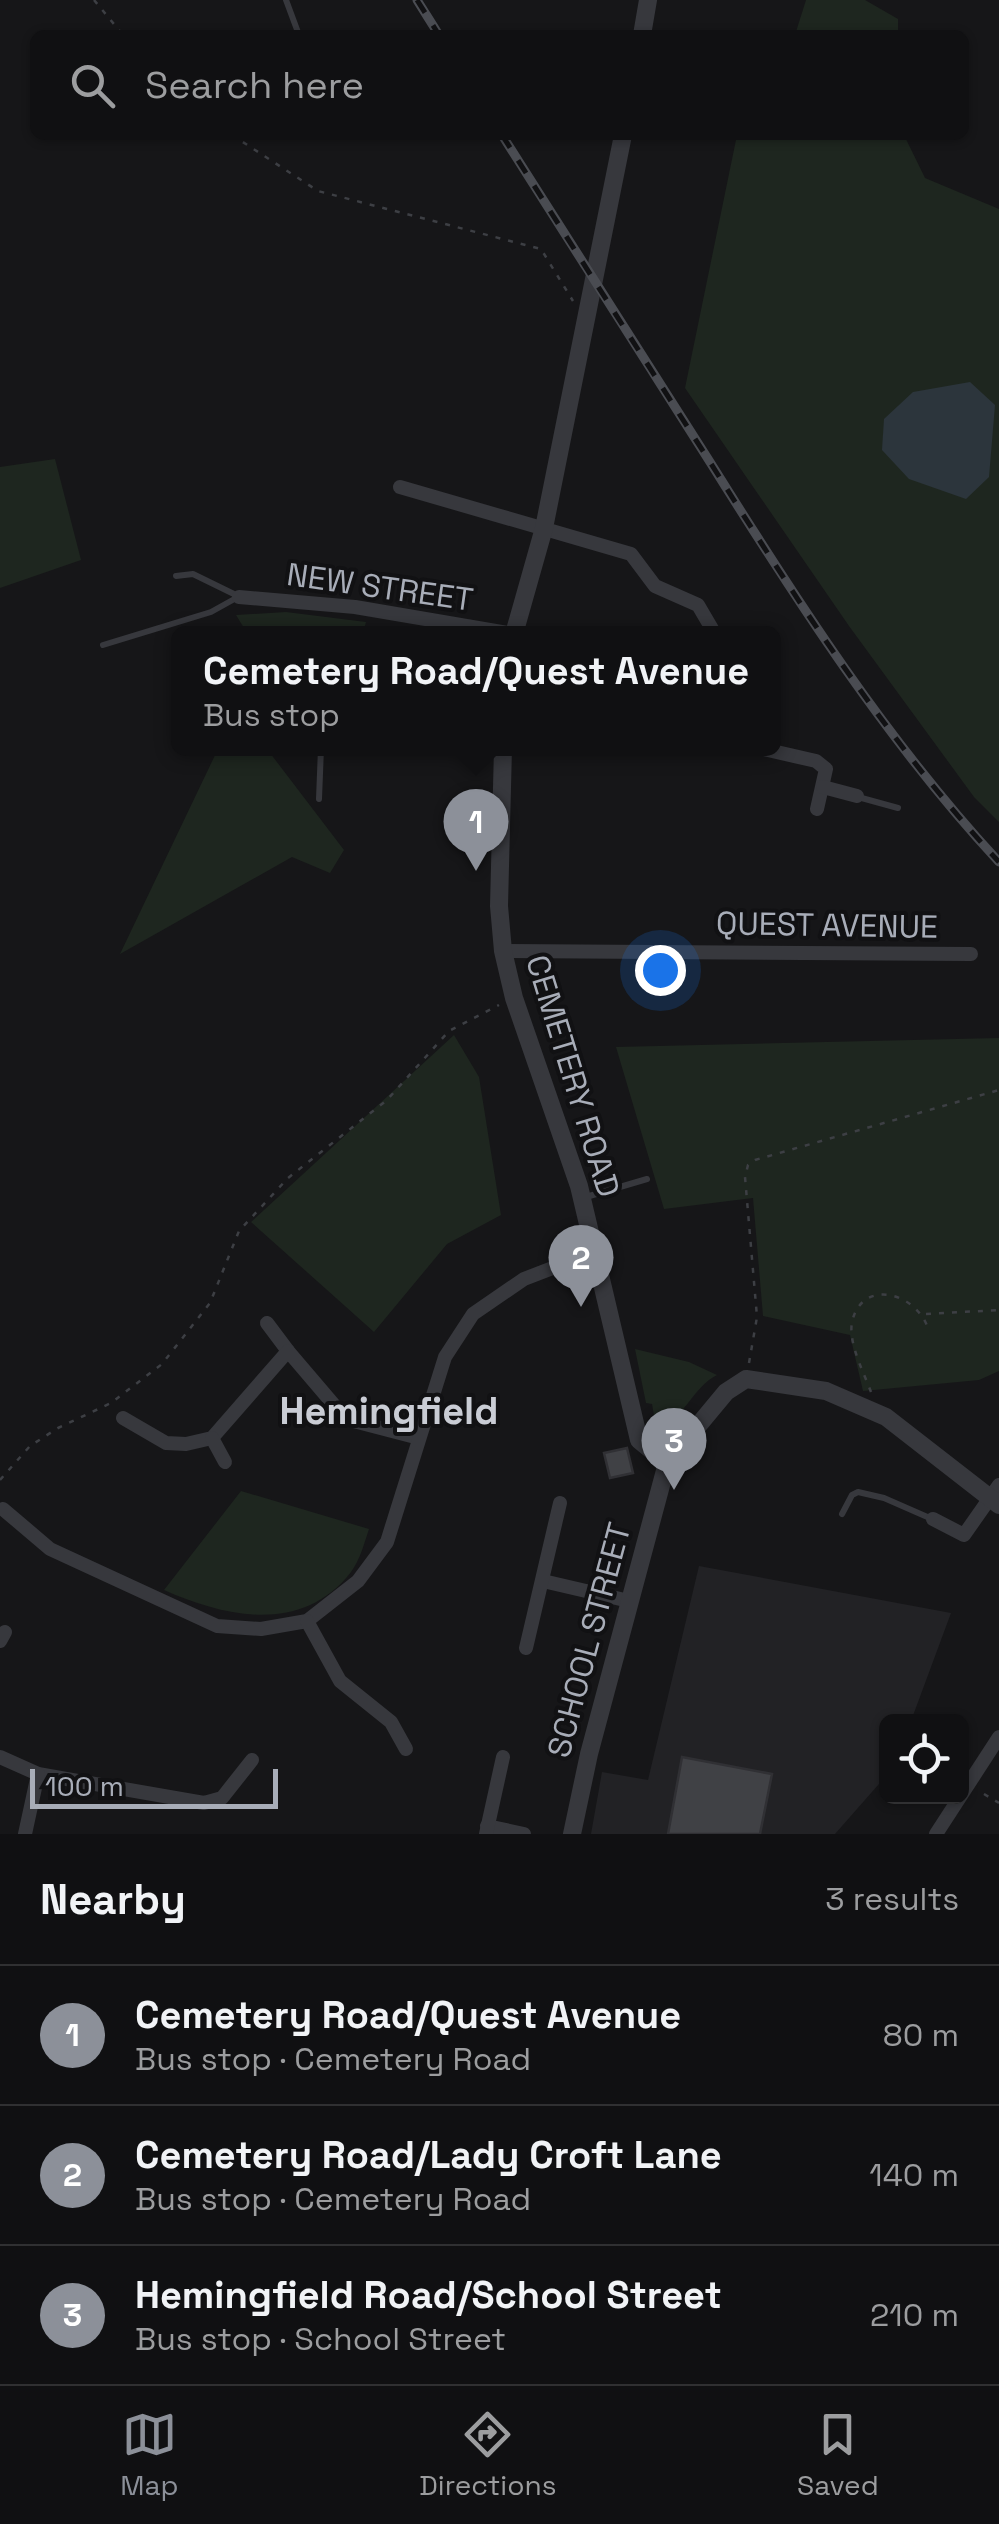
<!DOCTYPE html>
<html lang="en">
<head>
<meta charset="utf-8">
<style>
	body { margin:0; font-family:"Space Grotesk",sans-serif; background:#1e1e20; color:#f1f3f6 }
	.controls { position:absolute; right:30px; bottom:30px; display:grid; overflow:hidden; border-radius:15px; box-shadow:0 2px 8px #0004 }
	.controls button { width:90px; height:90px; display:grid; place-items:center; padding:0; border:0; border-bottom:2px solid #303032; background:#101012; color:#f1f3f6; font:50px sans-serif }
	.scale { position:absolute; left:30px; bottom:25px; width:248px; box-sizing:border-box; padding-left:10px; border:5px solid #a8adb8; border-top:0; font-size:28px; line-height:35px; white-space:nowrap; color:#a8adb8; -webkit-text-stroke:8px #111113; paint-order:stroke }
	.you { position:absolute; left:660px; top:970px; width:35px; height:35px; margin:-25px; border:8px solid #fff; border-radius:50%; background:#1a73e8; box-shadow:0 0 0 15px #1a73e833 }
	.badge { display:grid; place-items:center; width:65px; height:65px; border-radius:50%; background:#8c9099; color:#fff; font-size:32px; font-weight:700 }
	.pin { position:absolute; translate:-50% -82px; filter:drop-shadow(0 2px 5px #0008) }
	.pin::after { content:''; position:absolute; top:52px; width:35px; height:30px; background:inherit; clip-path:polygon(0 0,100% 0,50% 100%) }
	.popup { position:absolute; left:171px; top:626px; width:610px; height:130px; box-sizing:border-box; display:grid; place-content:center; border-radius:15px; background:#101012; filter:drop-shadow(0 2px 8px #0005); font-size:32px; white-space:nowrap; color:#9c9d9f }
	.popup b { font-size:38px; color:#f1f3f6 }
	.popup::after { content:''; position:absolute; left:50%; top:100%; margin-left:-20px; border:20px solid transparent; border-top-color:#101012 }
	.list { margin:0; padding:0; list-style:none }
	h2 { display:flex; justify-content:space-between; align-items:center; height:130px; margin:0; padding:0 40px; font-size:42px }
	h2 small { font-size:32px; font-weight:400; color:#9c9d9f }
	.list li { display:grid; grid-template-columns:65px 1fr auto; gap:30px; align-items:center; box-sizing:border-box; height:140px; padding:0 40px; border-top:2px solid #303032 }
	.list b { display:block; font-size:38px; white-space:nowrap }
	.list p { margin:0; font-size:32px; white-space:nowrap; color:#9c9d9f }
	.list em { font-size:32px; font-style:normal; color:#9c9d9f }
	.icon { flex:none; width:55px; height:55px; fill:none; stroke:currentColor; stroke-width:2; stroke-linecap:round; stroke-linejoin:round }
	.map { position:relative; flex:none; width:999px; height:1834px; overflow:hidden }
	.search { position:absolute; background:#101012; box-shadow:0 2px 8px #0004; left:30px; right:30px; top:30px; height:110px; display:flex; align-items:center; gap:25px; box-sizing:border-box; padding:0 35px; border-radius:15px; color:#9c9d9f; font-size:38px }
	.sheet { height:550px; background:#101012 }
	nav { display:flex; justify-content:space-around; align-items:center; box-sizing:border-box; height:140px; border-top:2px solid #303032; background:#101012; font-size:28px; color:#9c9d9f }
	nav a { display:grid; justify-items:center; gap:5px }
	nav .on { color:#8c9099 }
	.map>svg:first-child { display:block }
	.built { fill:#222225 }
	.green { fill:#1e261f }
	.water { fill:#2c353c }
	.building { fill:#404145; stroke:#303034; stroke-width:2.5 }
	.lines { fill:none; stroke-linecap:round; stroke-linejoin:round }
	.path { stroke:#3d3f44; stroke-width:2.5; stroke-dasharray:5 8; stroke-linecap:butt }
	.service { stroke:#37383d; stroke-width:6 }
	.minor { stroke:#37383d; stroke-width:14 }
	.tertiary { stroke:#37383d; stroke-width:18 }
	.rail-casing { stroke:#4a4c52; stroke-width:9 }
	.rail { stroke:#111113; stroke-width:5; stroke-dasharray:15; stroke-linecap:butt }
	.labels { text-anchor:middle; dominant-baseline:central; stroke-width:8; stroke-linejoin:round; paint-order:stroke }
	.street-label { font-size:32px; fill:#a8adb8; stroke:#111113 }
	.quarter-label { font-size:38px; font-weight:bold; fill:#c9ccd4; stroke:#111113 }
</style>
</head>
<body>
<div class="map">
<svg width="999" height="1834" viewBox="0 0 999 1834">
	<rect width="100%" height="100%" fill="#161618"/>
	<path class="built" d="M699,1566L951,1613L911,1721L886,1722V1776L835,1834H591L602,1772L648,1780Z"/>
	<g class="green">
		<path d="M806,0H865L898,19V35H795Z"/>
		<path d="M737,135H904L925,178L999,209V822L974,797L849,626L685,388Z"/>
		<path d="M55,459L81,560L0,588V467Z"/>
		<path d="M286,612L366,622L363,633H247L236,615Z"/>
		<path d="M218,749H267L344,850L330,873L292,857L120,954Z"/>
		<path d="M454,1035L479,1077L501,1215L447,1244L374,1332L251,1222Z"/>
		<path d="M999,1038V1371L979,1380L863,1391L850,1335L763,1316L753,1198L664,1209L616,1047Z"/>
		<path d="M635,1349L689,1362L717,1375C693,1387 684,1418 660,1429L656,1427L652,1404L646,1403Z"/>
		<path d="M241,1491L369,1529C364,1544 360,1560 351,1572C302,1635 225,1617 164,1590Z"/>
	</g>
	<path class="water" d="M970,382L995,405L989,477L966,499L909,479L882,450L884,419L913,392Z"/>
	<g class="building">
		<path d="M627,1448L633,1473L610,1478L604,1453Z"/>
		<path d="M682,1757L772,1774L760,1834H668Z"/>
	</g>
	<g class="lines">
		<g class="path">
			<path d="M94,0L123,35"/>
			<path d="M232,135L318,191L541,249L573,301"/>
			<path d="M926,1314L999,1310"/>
			<path d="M749,1363L757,1317L745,1177L748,1165L755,1160L999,1090"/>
			<path d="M871,1392C864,1373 848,1343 852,1322C862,1278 915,1292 928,1328"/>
			<path d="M0,1480L30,1446L58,1428L111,1403L162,1364L210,1303L239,1231L288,1178L387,1100L449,1031L499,1005"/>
			<path d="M984,1794L999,1803"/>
		</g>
		<g class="service">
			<path d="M286,0L299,35"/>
			<path d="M176,576L193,574L238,596"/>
			<path d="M103,645L211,612L238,597"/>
			<path d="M425,748L432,752L502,755"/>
			<path d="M858,797L898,808"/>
			<path d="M319,799L321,748"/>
			<path d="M586,1197L647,1179"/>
			<path d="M842,1514L852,1495L858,1492L884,1498L932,1519"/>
		</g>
		<g class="minor">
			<path d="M400,487L631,554L655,586L698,605L715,634"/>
			<path d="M239,597L355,607L514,634"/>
			<path d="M759,748L816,761L826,769L817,809"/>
			<path d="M823,787L857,796"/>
			<path d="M503,951L971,954"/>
			<path d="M267,1323L288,1351"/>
			<path d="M123,1418L166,1443L186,1444L212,1438L288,1351L346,1419L419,1438"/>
			<path d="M212,1438L225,1462"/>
			<path d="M3,1509L50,1549L217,1626L261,1629L307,1621L358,1581L387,1542L445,1357L473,1314L524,1279L594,1252"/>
			<path d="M933,1519L964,1535L999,1485"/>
			<path d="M543,1581L629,1601"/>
			<path d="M307,1621L340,1681L391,1722L406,1749"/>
			<path d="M0,1641L5,1632"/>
			<path d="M526,1648L560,1503"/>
			<path d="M0,1757L38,1774L204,1803L222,1798L252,1760"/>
			<path d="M487,1826L524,1834"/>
			<path d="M25,1834L38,1774"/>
			<path d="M486,1834L503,1757"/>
			<path d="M936,1834L999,1737"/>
		</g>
		<g class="tertiary">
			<path d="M642,35L648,0"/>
			<path d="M514,634L544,528L623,135"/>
			<path d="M503,748L499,906L503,951L514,998L579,1186L639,1440L667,1463"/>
			<path d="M572,1834L589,1754L667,1463L726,1392L746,1379L826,1391L886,1417L999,1505"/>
		</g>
		<defs>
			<g id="rail">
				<path d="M417,0L439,35"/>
				<path d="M502,135C571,244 640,353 710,462C797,601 887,741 999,862"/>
			</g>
		</defs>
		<use href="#rail" class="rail-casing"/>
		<use href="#rail" class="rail"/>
	</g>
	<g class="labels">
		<g class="street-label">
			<text transform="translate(380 587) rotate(8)">NEW STREET</text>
			<text transform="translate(827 925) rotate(1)">QUEST AVENUE</text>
			<text transform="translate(573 1076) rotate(73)">CEMETERY ROAD</text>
			<text transform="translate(589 1640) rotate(-75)">SCHOOL STREET</text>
		</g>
		<g class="quarter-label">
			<text x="389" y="1411">Hemingfield</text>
		</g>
	</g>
</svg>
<div class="controls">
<button><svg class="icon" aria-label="locate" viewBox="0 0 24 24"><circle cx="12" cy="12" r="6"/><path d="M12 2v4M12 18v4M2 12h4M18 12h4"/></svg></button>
</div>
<div class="scale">100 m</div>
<div class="you"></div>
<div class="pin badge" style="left:476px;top:871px">1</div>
<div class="popup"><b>Cemetery Road/Quest Avenue</b>Bus stop</div>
<div class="pin badge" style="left:581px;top:1307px">2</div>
<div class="pin badge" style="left:674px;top:1490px">3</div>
<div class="search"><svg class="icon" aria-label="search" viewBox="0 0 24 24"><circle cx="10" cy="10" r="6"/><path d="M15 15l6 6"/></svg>Search here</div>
</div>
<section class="sheet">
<h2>Nearby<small>3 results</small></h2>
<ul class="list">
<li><span class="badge">1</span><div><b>Cemetery Road/Quest Avenue</b><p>Bus stop · Cemetery Road</p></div><em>80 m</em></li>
<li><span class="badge">2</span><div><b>Cemetery Road/Lady Croft Lane</b><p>Bus stop · Cemetery Road</p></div><em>140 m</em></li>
<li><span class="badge">3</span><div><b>Hemingfield Road/School Street</b><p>Bus stop · School Street</p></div><em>210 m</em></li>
</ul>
</section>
<nav>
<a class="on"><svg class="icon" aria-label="map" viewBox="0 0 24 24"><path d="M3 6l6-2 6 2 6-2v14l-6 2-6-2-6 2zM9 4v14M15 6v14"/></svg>Map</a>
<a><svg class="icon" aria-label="directions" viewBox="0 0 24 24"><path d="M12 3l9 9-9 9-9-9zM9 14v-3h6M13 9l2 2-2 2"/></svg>Directions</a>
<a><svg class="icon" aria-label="saved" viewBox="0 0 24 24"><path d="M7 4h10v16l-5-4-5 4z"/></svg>Saved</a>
</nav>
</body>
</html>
